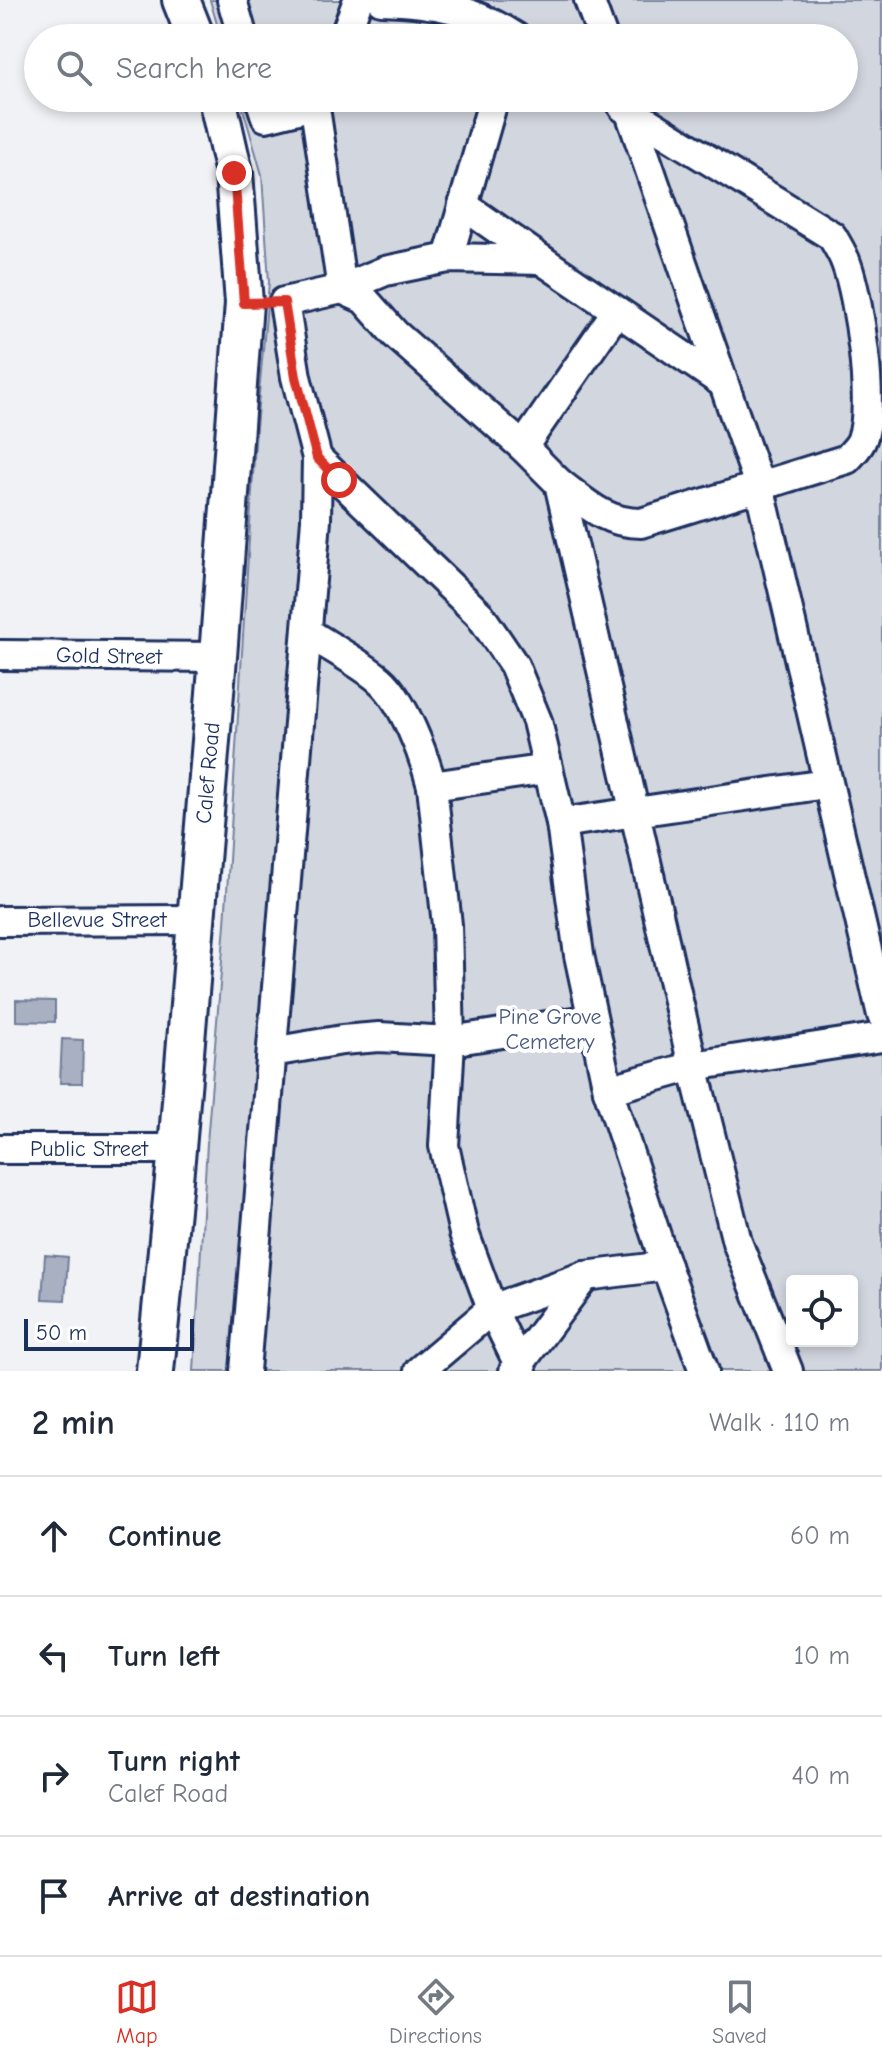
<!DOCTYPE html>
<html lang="en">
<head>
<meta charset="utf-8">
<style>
	body { margin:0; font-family:"Comic Neue",sans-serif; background:#f2f2f3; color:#1f2937 }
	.controls { position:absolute; right:24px; bottom:24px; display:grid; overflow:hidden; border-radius:8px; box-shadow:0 4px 12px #0003 }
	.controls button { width:72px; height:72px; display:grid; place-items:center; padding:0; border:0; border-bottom:2px solid #e0e1e3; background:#fff; color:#1f2937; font:40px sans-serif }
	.scale { position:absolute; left:24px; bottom:20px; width:170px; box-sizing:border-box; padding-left:8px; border:4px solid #1b2f5e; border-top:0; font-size:22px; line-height:28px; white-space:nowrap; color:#1b2f5e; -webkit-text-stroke:6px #fff; paint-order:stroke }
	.stop { position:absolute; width:24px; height:24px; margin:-18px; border:6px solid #d93025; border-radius:50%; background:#fff }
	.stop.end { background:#d93025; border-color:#fff; box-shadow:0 2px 8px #0008 }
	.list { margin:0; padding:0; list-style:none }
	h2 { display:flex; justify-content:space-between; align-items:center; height:104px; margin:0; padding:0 32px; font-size:34px }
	h2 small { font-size:26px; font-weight:400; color:#747a83 }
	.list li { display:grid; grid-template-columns:52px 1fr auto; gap:24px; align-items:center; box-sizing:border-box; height:120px; padding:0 32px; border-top:2px solid #e0e1e3 }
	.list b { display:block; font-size:30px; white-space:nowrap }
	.list p { margin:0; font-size:26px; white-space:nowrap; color:#747a83 }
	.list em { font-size:26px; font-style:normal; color:#747a83 }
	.icon { flex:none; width:44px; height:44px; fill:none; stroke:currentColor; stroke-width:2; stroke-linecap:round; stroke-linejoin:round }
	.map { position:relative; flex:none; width:882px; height:1371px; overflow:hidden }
	.search { position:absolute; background:#fff; box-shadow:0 4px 12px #0003; left:24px; right:24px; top:24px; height:88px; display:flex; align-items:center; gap:20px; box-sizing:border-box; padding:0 28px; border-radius:44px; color:#747a83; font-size:30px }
	.sheet { height:584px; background:#fff }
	nav { display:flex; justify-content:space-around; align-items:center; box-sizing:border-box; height:112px; border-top:2px solid #e0e1e3; background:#fff; font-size:22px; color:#747a83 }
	nav a { display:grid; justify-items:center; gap:4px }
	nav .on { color:#d93025 }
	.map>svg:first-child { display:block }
	.green { fill:#d2d6df; stroke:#76829e; stroke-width:2; fill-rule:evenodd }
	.water { fill:#a8b0c2; stroke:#707c9a; stroke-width:2 }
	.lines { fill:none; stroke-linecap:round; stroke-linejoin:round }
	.minor-casing { stroke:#1b2f5e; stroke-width:34 }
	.major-casing { stroke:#1b2f5e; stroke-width:42 }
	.minor { stroke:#fff; stroke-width:28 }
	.major { stroke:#fff; stroke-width:36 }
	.route { stroke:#d93025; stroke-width:10 }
	.labels { text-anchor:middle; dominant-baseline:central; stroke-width:8; stroke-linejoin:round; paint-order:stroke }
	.street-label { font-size:22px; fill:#1b2f5e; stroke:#fff }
	.park-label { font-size:22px; fill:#49597e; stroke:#fff }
</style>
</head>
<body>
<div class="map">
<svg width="882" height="1371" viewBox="0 0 882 1371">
	<rect width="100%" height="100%" fill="#f1f2f5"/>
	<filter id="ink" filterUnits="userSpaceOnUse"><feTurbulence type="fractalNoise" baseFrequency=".0125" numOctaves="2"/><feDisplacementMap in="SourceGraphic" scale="16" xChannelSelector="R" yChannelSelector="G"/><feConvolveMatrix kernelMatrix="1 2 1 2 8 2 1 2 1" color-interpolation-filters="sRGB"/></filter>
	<g filter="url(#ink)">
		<path class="green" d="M210,0H882V1371H194L207,1143L225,924L256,428L269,282L262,175L240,98H844V38H221ZM792,1281H852V1341H792Z"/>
		<g class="water">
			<path d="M16,1000L55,1001V1022L16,1021Z"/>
			<path d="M62,1039L83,1040L82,1083H60Z"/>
			<path d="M45,1255L68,1257L65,1300L42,1299Z"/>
		</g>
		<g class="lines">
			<defs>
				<g id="minor">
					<path d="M232,0L243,38"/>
					<path d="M381,0C436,2 470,8 517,38"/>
					<path d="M589,0L603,38"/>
					<path d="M344,38L358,0"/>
					<path d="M260,98L266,117L298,109L316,98"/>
					<path d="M625,98L759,485L882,1015"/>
					<path d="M314,101L342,289L385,271L448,258L542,260L723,383"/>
					<path d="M463,205L542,260"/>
					<path d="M448,258L494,98"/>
					<path d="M523,447L616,312"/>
					<path d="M559,483C587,504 605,523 641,523L847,459C852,453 860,446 862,439C875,406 859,297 846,263C843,254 837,245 832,236L623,107"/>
					<path d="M307,632C331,648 359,662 380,680C404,701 424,756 432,786L447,925L450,1041L444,1146L464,1233L492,1309L522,1371"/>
					<path d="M0,655L218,657"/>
					<path d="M432,786L548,769"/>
					<path d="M561,823L579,955L608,1090L666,1266L704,1371"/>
					<path d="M0,921L195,920"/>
					<path d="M272,1052L342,1040L379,1037L450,1041L592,1019"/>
					<path d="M608,1090L693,1066L882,1037"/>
					<path d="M0,1149H177"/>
					<path d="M245,1371L316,520L317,458"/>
					<path d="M419,1371L492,1309L585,1276L666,1266"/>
					<path d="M514,1371L585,1276"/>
					<path d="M788,1371L737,1242L693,1066L559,483L523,447L395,334L364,299L342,289L284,302L296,377L317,458L480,615L514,665L537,721L561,823L826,784"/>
				</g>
				<g id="major">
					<path d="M181,0L196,38"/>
					<path d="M155,1371L177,1149L218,657L244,303L234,173L217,98"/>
				</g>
			</defs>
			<use href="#minor" class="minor-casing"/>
			<use href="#major" class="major-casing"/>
			<use href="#minor" class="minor"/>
			<use href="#major" class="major"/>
		</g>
	</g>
	<g class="lines" filter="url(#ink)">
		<path class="route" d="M234,173L244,303L284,302L296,377L317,458L339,480"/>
	</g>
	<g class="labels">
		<g class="street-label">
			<text transform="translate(109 656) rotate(1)">Gold Street</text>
			<text transform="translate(208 773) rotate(-85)">Calef Road</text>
			<text x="97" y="920">Bellevue Street</text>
			<text x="89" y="1149">Public Street</text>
		</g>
		<g class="park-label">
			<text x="550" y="1017">Pine Grove<tspan x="550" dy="25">Cemetery</tspan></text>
		</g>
	</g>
</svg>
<div class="controls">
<button><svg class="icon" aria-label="locate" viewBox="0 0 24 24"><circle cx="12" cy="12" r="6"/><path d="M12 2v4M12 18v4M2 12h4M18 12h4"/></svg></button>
</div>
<div class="scale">50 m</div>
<div class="stop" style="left:339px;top:480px"></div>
<div class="stop end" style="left:234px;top:173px"></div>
<div class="search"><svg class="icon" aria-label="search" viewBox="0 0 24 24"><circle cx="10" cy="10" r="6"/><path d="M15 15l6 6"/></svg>Search here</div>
</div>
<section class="sheet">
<h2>2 min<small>Walk · 110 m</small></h2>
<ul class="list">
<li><svg class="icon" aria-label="ahead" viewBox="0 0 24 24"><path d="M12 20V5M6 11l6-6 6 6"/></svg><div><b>Continue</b></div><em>60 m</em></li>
<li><svg class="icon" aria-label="left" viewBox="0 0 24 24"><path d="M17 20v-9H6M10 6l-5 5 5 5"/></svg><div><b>Turn left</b></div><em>10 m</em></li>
<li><svg class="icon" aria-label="right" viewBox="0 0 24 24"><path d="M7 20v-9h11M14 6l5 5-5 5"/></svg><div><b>Turn right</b><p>Calef Road</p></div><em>40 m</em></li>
<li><svg class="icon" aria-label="arrive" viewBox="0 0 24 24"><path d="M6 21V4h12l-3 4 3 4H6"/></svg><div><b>Arrive at destination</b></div></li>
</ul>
</section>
<nav>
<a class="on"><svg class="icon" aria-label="map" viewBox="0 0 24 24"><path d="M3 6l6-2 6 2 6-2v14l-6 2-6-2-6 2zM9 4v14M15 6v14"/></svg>Map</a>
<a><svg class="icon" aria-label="directions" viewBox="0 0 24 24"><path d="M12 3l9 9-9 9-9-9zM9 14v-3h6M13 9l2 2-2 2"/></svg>Directions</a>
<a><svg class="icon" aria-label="saved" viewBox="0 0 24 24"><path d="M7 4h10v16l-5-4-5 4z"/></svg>Saved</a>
</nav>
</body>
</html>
